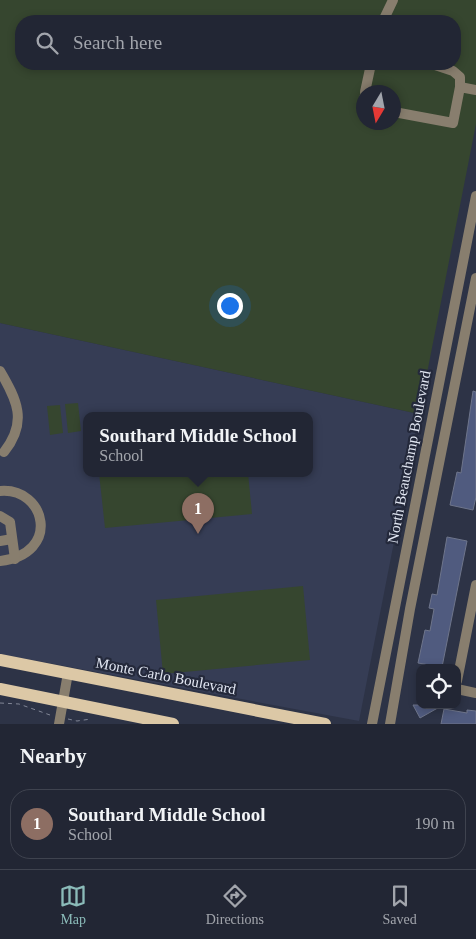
<!DOCTYPE html>
<html lang="en">
<head>
<meta charset="utf-8">
<style>
	body { margin:0; font-family:"Times New Roman",serif; background:#2e3240; color:#f1f3f6 }
	.controls { position:absolute; right:15px; bottom:15px; display:grid; overflow:hidden; border-radius:10px; box-shadow:0 2px 8px #0003 }
	.controls button { width:45px; height:45px; display:grid; place-items:center; padding:0; border:0; border-bottom:1px solid #3f434f; background:#222634; color:#f1f3f6; font:25px sans-serif }
	.compass { position:absolute; left:356px; top:85px; width:45px; height:45px; border-radius:50%; background:#222634; box-shadow:0 2px 8px #0003; rotate:190deg }
	.you { position:absolute; left:229px; top:305px; width:18px; height:18px; margin:-12px; border:4px solid #fff; border-radius:50%; background:#1a73e8; box-shadow:0 0 0 8px #1a73e833 }
	.badge { display:grid; place-items:center; width:32px; height:32px; border-radius:50%; background:#8bbbb9; color:#fff; font-size:16px; font-weight:700 }
	.pin { position:absolute; translate:-50% -41px; filter:drop-shadow(0 1px 2px #0008) }
	.pin::after { content:''; position:absolute; top:26px; width:18px; height:15px; background:inherit; clip-path:polygon(0 0,100% 0,50% 100%) }
	.popup { position:absolute; left:83px; top:412px; width:230px; height:65px; box-sizing:border-box; display:grid; place-content:center; border-radius:10px; background:#222634; filter:drop-shadow(0 1px 4px #0005); font-size:16px; white-space:nowrap; color:#a2a5ac }
	.popup b { font-size:19px; color:#f1f3f6 }
	.popup::after { content:''; position:absolute; left:50%; top:100%; margin-left:-10px; border:10px solid transparent; border-top-color:#222634 }
	.list { margin:0; padding:0; list-style:none }
	h2 { display:flex; justify-content:space-between; align-items:center; height:65px; margin:0; padding:0 20px; font-size:21px }
	h2 small { font-size:16px; font-weight:400; color:#a2a5ac }
	.list li { display:grid; grid-template-columns:32px 1fr auto; gap:15px; align-items:center; box-sizing:border-box; height:70px; margin:0 10px 10px; padding:0 10px; border:1px solid #3f434f; border-radius:20px }
	.list b { display:block; font-size:19px; white-space:nowrap }
	.list p { margin:0; font-size:16px; white-space:nowrap; color:#a2a5ac }
	.list em { font-size:16px; font-style:normal; color:#a2a5ac }
	.icon { flex:none; width:28px; height:28px; fill:none; stroke:currentColor; stroke-width:2; stroke-linecap:round; stroke-linejoin:round }
	.map { position:relative; flex:none; width:476px; height:724px; overflow:hidden }
	.search { position:absolute; background:#222634; box-shadow:0 2px 8px #0003; left:15px; right:15px; top:15px; height:55px; display:flex; align-items:center; gap:12px; box-sizing:border-box; padding:0 18px; border-radius:20px; color:#a2a5ac; font-size:19px }
	.sheet { height:145px; background:#222634 }
	nav { display:flex; justify-content:space-around; align-items:center; box-sizing:border-box; height:70px; border-top:1px solid #3f434f; background:#222634; font-size:14px; color:#a2a5ac }
	nav a { display:grid; justify-items:center; gap:2px }
	nav .on { color:#8bbbb9 }
	.map>svg:first-child { display:block }
	.built { fill:#363d55; fill-rule:evenodd }
	.green { fill:#36462f; fill-rule:evenodd }
	.building { fill:#505b7f; stroke:#6e758b }
	.lines { fill:none; stroke-linecap:round; stroke-linejoin:round }
	.path { stroke:#818696; stroke-width:1; stroke-dasharray:4 4; stroke-linecap:butt }
	.minor { stroke:#887e6e; stroke-width:10 }
	.major { stroke:#dcc8a6; stroke-width:12 }
	.labels { text-anchor:middle; dominant-baseline:central; stroke-width:4.5; stroke-linejoin:round; paint-order:stroke }
	.street-label { font-size:15px; fill:#e1e6f2; stroke:#24293b }
</style>
</head>
<body>
<div class="map">
<svg width="476" height="724" viewBox="0 0 476 724">
	<rect width="100%" height="100%" fill="#2d3346"/>
	<path class="built" d="M0,323L419,414L359,721L0,654ZM87,415H309V473H87Z"/>
	<g class="green">
		<path d="M0,0H476V124L419,414L0,323ZM21,21H455V64H21ZM364,92H394V122H364Z"/>
		<path d="M78,403L81,431L68,433L65,404Z"/>
		<path d="M60,405L63,433L50,435L47,406Z"/>
		<path d="M99,473H248L252,514L105,528Z"/>
		<path d="M303,586L310,660L163,674L156,600Z"/>
	</g>
	<g class="building">
		<path d="M473,391L476,392V497L473,510L450,505L457,472L461,473Z"/>
		<path d="M447,537L467,541L442,667L418,663L425,630L430,631L434,609L429,608L432,594L437,595Z"/>
		<path d="M413,705H443L420,718Z"/>
		<path d="M444,709L467,713V710L476,711V724H441Z"/>
	</g>
	<g class="lines">
		<g class="path">
			<path d="M0,703L19,704L50,715"/>
			<path d="M68,719L77,721L91,719"/>
		</g>
		<g class="minor">
			<path d="M383,21L393,0"/>
			<path d="M432,64L453,71L460,77V87"/>
			<path d="M365,92L371,64"/>
			<path d="M364,98V106"/>
			<path d="M394,112L453,123L460,87L476,90"/>
			<path d="M0,371C17,400 28,422 4,452"/>
			<path d="M0,491C46,487 62,554 0,561"/>
			<path d="M0,516L10,522L15,559"/>
			<path d="M0,541L12,539"/>
			<path d="M457,681L476,585"/>
			<path d="M457,689L476,693"/>
			<path d="M59,724L68,673"/>
			<path d="M372,724L476,196"/>
			<path d="M390,724L410,609L476,278"/>
		</g>
		<g class="major">
			<path d="M0,660L325,724"/>
			<path d="M0,689L173,724"/>
		</g>
	</g>
	<g class="labels">
		<g class="street-label">
			<text transform="translate(409 457) rotate(-79)">North Beauchamp Boulevard</text>
			<text transform="translate(166 676) rotate(11)">Monte Carlo Boulevard</text>
		</g>
	</g>
</svg>
<div class="controls">
<button><svg class="icon" aria-label="locate" viewBox="0 0 24 24"><circle cx="12" cy="12" r="6"/><path d="M12 2v4M12 18v4M2 12h4M18 12h4"/></svg></button>
</div>
<svg class="compass" viewBox="-18 -18 36 36"><path d="M0-13l5 13h-10z" fill="#e53935"/><path d="M0 13l5-13h-10z" fill="#a2a5ac"/></svg>
<div class="you"></div>
<div class="pin badge" style="left:198px;top:534px;background:#8d6e63">1</div>
<div class="popup"><b>Southard Middle School</b>School</div>
<div class="search"><svg class="icon" aria-label="search" viewBox="0 0 24 24"><circle cx="10" cy="10" r="6"/><path d="M15 15l6 6"/></svg>Search here</div>
</div>
<section class="sheet">
<h2>Nearby<small></small></h2>
<ul class="list">
<li><span class="badge" style="background:#8d6e63">1</span><div><b>Southard Middle School</b><p>School</p></div><em>190 m</em></li>
</ul>
</section>
<nav>
<a class="on"><svg class="icon" aria-label="map" viewBox="0 0 24 24"><path d="M3 6l6-2 6 2 6-2v14l-6 2-6-2-6 2zM9 4v14M15 6v14"/></svg>Map</a>
<a><svg class="icon" aria-label="directions" viewBox="0 0 24 24"><path d="M12 3l9 9-9 9-9-9zM9 14v-3h6M13 9l2 2-2 2"/></svg>Directions</a>
<a><svg class="icon" aria-label="saved" viewBox="0 0 24 24"><path d="M7 4h10v16l-5-4-5 4z"/></svg>Saved</a>
</nav>
</body>
</html>
